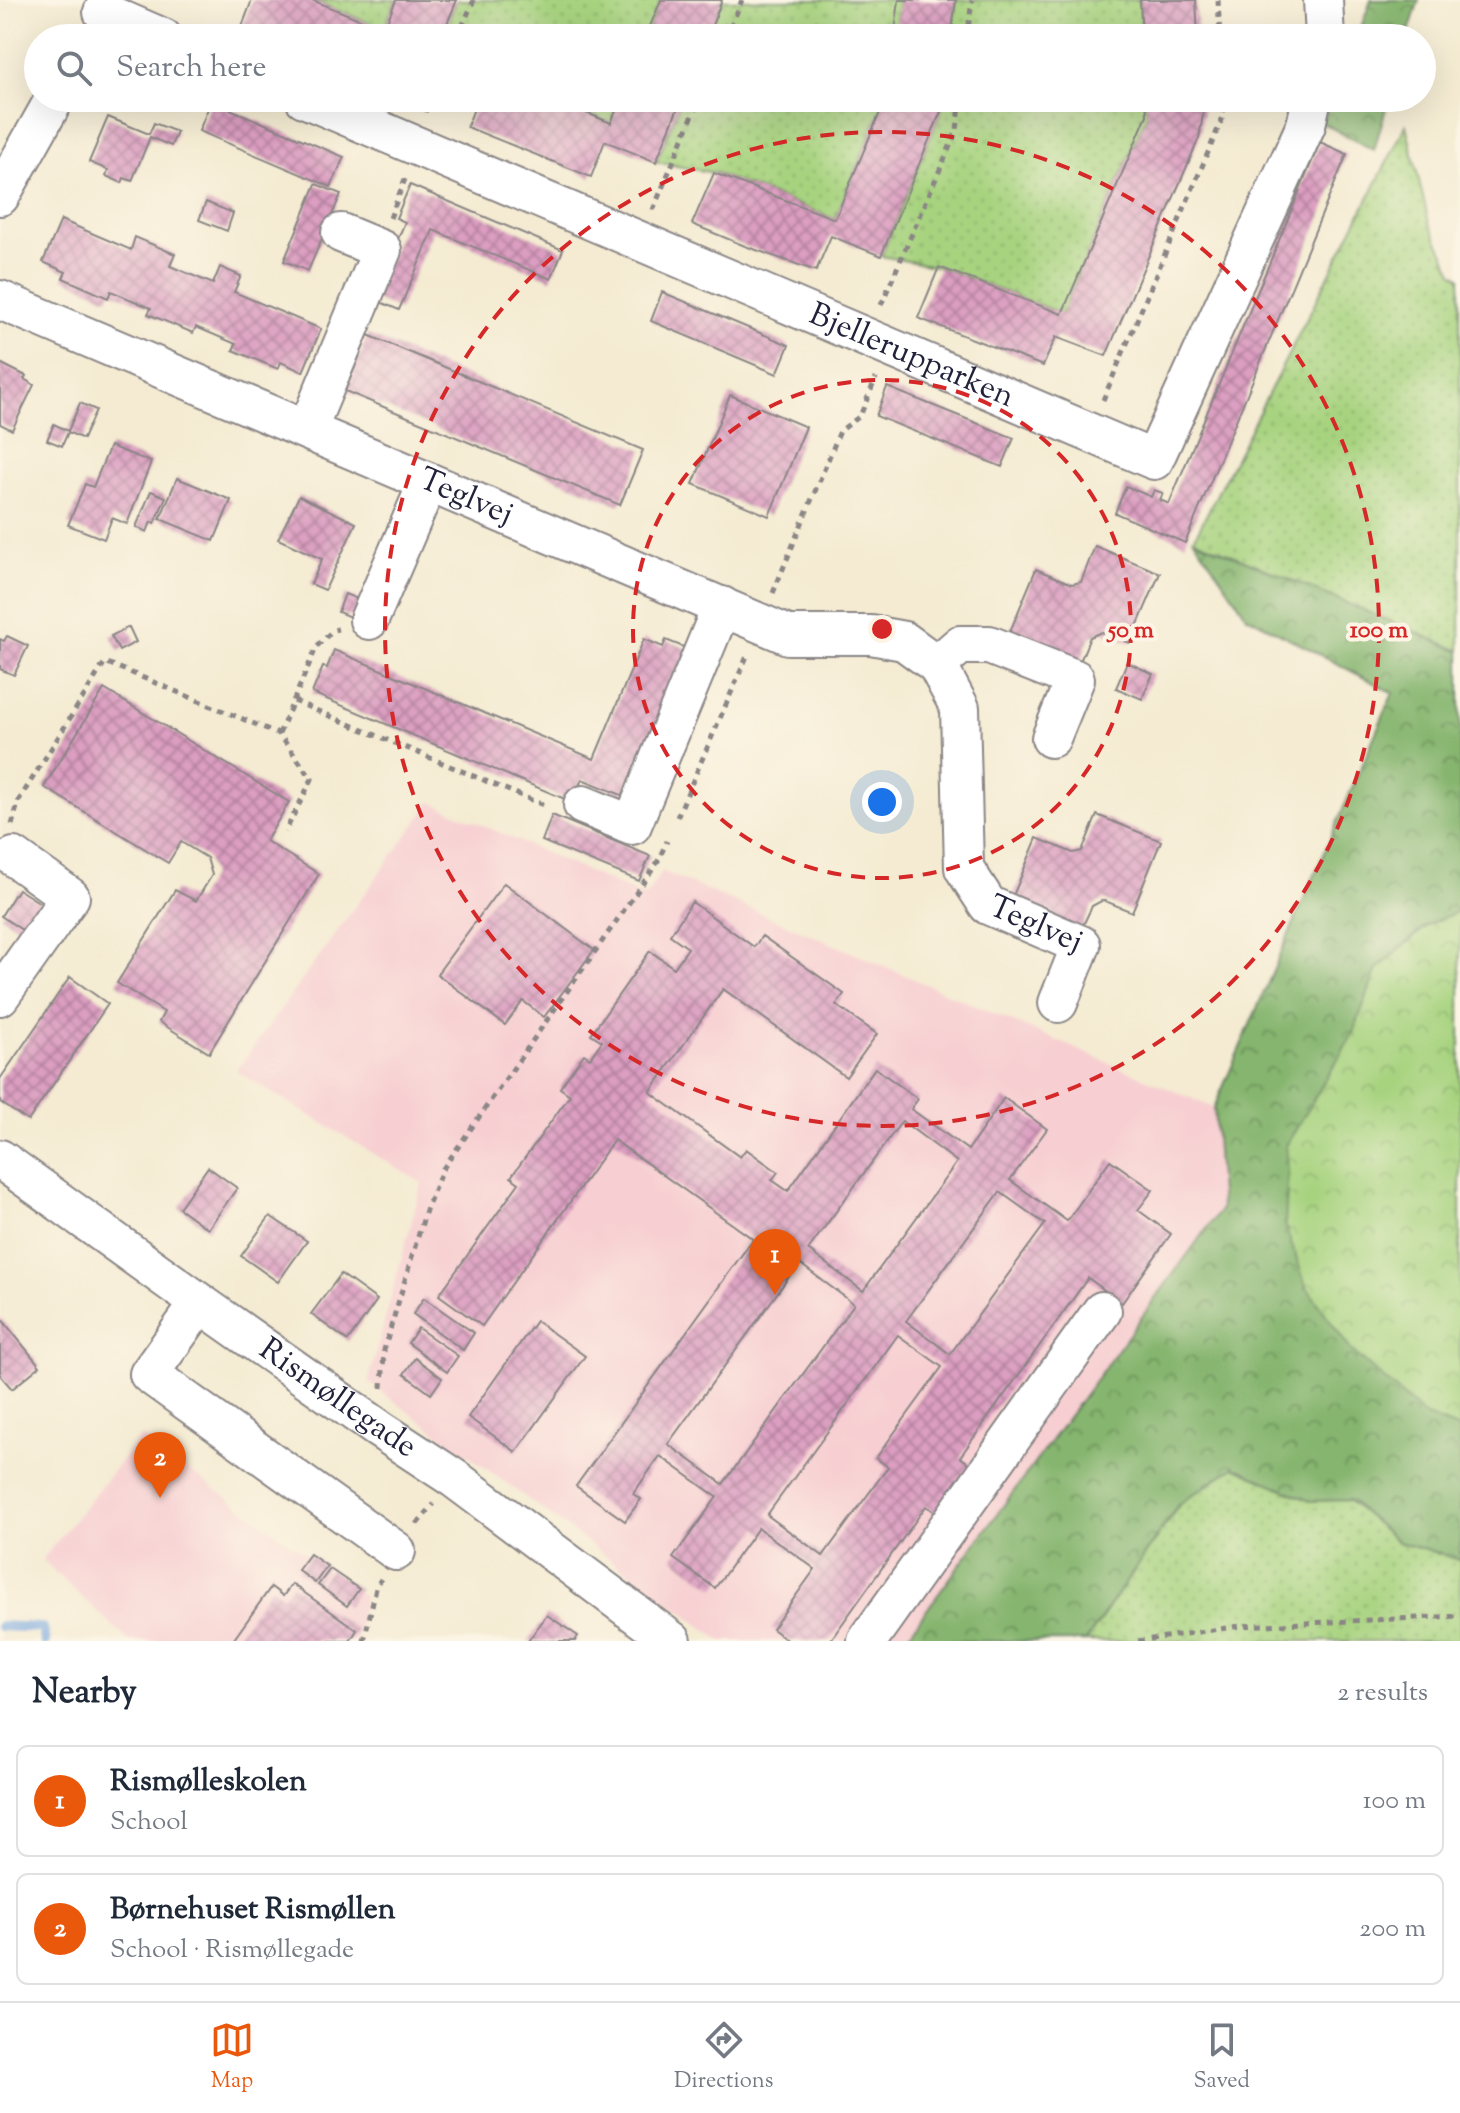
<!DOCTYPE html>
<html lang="en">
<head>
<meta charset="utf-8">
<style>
	body { margin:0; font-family:"Sorts Mill Goudy",serif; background:#f2f2f3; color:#1f2937 }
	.you { position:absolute; left:882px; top:802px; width:28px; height:28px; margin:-20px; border:6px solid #fff; border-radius:50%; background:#1a73e8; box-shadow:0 0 0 12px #1a73e833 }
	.badge { display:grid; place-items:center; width:52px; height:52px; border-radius:50%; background:#ea580c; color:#fff; font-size:26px; font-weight:700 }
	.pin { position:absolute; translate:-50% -66px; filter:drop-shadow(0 2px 4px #0008) }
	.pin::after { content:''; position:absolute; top:42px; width:28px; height:24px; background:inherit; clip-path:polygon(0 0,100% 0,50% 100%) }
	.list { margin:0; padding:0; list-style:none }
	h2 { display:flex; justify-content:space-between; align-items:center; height:104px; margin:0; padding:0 32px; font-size:34px }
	h2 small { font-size:26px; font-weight:400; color:#747a83 }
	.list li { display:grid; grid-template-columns:52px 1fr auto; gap:24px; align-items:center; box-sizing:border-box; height:112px; margin:0 16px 16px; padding:0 16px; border:2px solid #e0e1e3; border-radius:12px }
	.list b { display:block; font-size:30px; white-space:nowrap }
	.list p { margin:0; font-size:26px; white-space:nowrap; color:#747a83 }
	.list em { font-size:26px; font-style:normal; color:#747a83 }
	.icon { flex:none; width:44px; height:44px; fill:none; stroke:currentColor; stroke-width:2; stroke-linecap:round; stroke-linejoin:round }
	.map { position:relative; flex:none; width:1460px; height:1641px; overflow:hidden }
	.search { position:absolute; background:#fff; box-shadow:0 8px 32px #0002; left:24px; right:24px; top:24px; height:88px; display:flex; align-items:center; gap:20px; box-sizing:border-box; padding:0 28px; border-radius:44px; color:#747a83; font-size:30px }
	.sheet { height:360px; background:#fff }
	nav { display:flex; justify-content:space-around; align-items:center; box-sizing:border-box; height:112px; border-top:2px solid #e0e1e3; background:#fff; font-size:22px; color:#747a83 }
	nav a { display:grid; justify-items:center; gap:4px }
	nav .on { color:#ea580c }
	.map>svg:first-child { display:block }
	.built { fill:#f7cfd2 }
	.grass { fill:url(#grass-dots); stroke:#647a5d; stroke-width:2 }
	.forest { fill:url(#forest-crowns); stroke:#546c54; stroke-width:2 }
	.park { fill:url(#park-crowns); stroke:#647a5d; stroke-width:2 }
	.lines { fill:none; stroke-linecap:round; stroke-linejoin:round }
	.stream { stroke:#75a6e0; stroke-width:10 }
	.building { fill:url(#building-cross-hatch); fill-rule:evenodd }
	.minor-casing { stroke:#8b8686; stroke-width:42 }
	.path { stroke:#8b8686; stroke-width:5; stroke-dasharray:6 6; stroke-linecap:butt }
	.minor { stroke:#fff; stroke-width:38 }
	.ring { fill:none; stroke:#d62828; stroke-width:4; stroke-dasharray:14 10 }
	.labels { text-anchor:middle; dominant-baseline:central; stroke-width:8; stroke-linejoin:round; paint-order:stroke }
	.street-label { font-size:32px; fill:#22223b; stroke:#fcf5e5 }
	.centre { fill:#d62828; stroke:#fcf5e5; stroke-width:4 }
	.ring-label { font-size:24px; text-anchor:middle; font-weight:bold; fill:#d62828; stroke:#fcf5e5; stroke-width:8; stroke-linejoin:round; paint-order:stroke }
</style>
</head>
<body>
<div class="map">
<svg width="1460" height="1641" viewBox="0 0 1460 1641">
	<defs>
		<pattern id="grass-dots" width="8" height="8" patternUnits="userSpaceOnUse" patternTransform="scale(2)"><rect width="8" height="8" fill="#a7d37f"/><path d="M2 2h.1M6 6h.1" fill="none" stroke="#8fb56f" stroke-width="1.8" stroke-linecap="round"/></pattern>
		<pattern id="forest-crowns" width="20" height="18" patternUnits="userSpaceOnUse" patternTransform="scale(2)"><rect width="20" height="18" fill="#85b56e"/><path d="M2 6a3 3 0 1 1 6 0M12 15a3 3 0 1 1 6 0" fill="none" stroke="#6c935c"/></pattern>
		<pattern id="park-crowns" width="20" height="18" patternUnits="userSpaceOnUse" patternTransform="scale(2)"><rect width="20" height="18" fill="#a7d37f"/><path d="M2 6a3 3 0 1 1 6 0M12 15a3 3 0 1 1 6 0" fill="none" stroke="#8fb56f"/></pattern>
		<pattern id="building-cross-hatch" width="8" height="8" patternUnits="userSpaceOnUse" patternTransform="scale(2)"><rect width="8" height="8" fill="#dc9ec1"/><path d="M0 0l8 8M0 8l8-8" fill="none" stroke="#b2809e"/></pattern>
	</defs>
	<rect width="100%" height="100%" fill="#fcf5e5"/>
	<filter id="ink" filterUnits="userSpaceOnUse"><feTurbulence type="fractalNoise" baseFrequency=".0125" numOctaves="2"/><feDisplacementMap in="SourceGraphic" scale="16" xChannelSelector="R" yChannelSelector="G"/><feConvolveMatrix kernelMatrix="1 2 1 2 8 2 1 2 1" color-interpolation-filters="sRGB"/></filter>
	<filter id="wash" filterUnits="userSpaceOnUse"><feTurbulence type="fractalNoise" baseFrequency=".006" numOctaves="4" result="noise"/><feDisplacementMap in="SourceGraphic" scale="32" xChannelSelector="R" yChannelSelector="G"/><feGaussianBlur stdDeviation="1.8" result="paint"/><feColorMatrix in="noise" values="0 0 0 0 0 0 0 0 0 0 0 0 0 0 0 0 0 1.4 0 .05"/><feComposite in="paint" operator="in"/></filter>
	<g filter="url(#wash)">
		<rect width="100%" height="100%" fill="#f4ebd2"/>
		<g class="built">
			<path d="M431,802L645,897L662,871L1214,1108L1221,1209L904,1641H722L368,1382L422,1183L236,1071Z"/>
			<path d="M141,1436L364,1596L356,1641H129L42,1560Z"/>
		</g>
		<g class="grass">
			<path d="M312,0H396L384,29Z"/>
			<path d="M457,0H661L645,38H441Z"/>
			<path d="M722,0H899L894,38H707Z"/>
			<path d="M956,0H1140L1142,38H951Z"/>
			<path d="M550,98H621L611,123Z"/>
			<path d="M682,98H886L835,219L714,173L656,162Z"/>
			<path d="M943,98H1146L1147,115L1062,314L939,267L881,256L942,109Z"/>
			<path d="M1406,125L1429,223L1453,272L1460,277V651L1194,539Z"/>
			<path d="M1234,1467L1310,1501L1348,1500L1398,1542L1460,1560V1641H1086L1179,1505Z"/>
		</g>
		<g class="forest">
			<path d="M1371,0H1419L1407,38H1357Z"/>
			<path d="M1332,98H1389L1374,150L1322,123Z"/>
			<path d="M1194,539L1460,651V911L1428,924L1377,969L1353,1034L1286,1146L1288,1168L1423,1415L1460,1429V1560L1398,1542L1349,1500L1310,1501L1234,1467L1178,1505L1086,1641H904L1221,1209L1214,1108L1393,693L1247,616Z"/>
		</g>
		<path class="park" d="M1460,911V1429L1424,1415L1351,1350L1306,1286L1285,1225L1288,1168L1286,1146L1353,1034L1377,969L1429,924Z"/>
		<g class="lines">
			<path class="stream" d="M0,1626L42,1628L45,1641"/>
		</g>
		<g id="blocks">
			<g class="building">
				<path d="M252,0H312L384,29L396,0H457L441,38H256L240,32Z"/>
				<path d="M661,0H722L707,38H645Z"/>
				<path d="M899,0H956L951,38H894Z"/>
				<path d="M1140,0H1196L1198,38H1142Z"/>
				<path d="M478,98H540L547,101L550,98L611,123L621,98H682L656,162L605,141L591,177L467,127Z"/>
				<path d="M886,98H943L942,109L881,256L831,236L816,271L745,246L692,224L714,173L835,219Z"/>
				<path d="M1146,98H1202L1203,115L1199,138L1106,356L1056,337L1043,366L918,318L939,267L1062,314L1147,115Z"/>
				<path d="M211,101L344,157L331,187L199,131Z"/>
				<path d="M108,117L149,134L154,123L177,132L171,146L150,137L132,181L124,178L122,183L106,176L108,170L89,162Z"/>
				<path d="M1320,142L1347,154L1185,543L1115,513L1126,486L1151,497L1154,490L1163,493L1160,500L1169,504Z"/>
				<path d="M316,184L341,194L308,271L284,261Z"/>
				<path d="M410,185L563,250L551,279L433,230L399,310L373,299L405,222L396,218Z"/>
				<path d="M206,202L233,213L227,231L199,220Z"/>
				<path d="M61,220L131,250L135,237L175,254L170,266L213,284L220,267L241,276L234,292L321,329L303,372L281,362L278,369L233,350L236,344L196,327L193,333L148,314L151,308L111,291L108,298L63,278L66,272L43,262Z"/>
				<path d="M662,292L789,345L777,374L651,321Z"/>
				<path d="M368,335L643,450L620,505L345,391Z"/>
				<path d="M0,363L26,376L24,379L34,385L12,430L0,424Z"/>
				<path d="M887,387L1014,438L1002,467L876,416Z"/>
				<path d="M730,395L806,427L769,516L693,484Z"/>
				<path d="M80,403L96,410L83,439L68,432L62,446L47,440L54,424L68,431Z"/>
				<path d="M110,446L151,462L127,524L112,518L104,539L68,525L85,484L93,487Z"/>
				<path d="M177,478L231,500L214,541L160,519Z"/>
				<path d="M151,491L166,497L155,523L151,522L147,532L136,527Z"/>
				<path d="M299,496L356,523L325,590L311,584L322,559L278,539Z"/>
				<path d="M1095,546L1160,573L1130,643L1102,632L1090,637L1079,664L1009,634L1036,569L1072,584L1081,582Z"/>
				<path d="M345,594L362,601L355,619L338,612Z"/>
				<path d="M129,627L136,642L119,651L111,636Z"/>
				<path d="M7,636L28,646L14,675L0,669V639L4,641Z"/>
				<path d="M644,639L663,647L666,640L691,650L629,798L582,779L572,802L312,693L323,667L327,668L334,650L594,759Z"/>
				<path d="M1127,662L1153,674L1142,699L1116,688Z"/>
				<path d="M104,689L289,802L266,841L319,874L209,1053L159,1022L164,1012L117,983L175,890L196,901L212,875L207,858L181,842L168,863L44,787Z"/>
				<path d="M552,815L650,856L639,881L542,841Z"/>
				<path d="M1097,815L1161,841L1132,912L1103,900L1092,906L1080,932L1010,903L1037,838L1073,853L1082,851Z"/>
				<path d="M504,883L594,950L544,1017L523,1001L505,1025L437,974Z"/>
				<path d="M18,889L45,906L28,934L1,916Z"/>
				<path d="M692,902L754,947L762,936L844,994L836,1005L877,1034L846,1077L723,989L650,1092L740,1157L746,1149L778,1172L772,1180L788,1191L875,1068L918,1099L911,1109L968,1150L1004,1098L1047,1129L1010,1180L1067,1221L1110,1160L1153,1190L1138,1210L1171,1234L1122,1303L1088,1278L960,1457L974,1467L940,1515L926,1506L830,1641H788L772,1629L815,1569L758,1528L715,1588L673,1558L717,1497L660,1456L633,1494L641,1499L625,1521L576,1486L753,1239L614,1140L482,1326L439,1295L519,1183L511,1177L570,1095L560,1088L584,1054L590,1058L602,1041L591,1034L650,951L674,968L688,948L670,935ZM902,1121L957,1162L863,1291L808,1250ZM1000,1192L1045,1224L950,1354L906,1321ZM799,1263L854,1304L723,1484L668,1444ZM898,1335L942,1367L876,1458L888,1467L823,1556L767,1515Z"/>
				<path d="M70,977L108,1004L28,1121L0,1102V1079Z"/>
				<path d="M208,1167L237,1188L208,1229L179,1208Z"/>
				<path d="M270,1216L307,1241L278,1282L241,1256Z"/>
				<path d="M341,1274L377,1300L348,1341L311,1314Z"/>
				<path d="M424,1298L474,1333L463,1350L413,1314Z"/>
				<path d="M0,1317L40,1366L12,1389L0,1375Z"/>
				<path d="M536,1321L585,1356L516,1452L468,1417Z"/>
				<path d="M418,1328L458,1356L447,1372L408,1343Z"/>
				<path d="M415,1358L442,1378L431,1394L404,1374Z"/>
				<path d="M310,1554L327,1566L315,1583L298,1570Z"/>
				<path d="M330,1569L359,1589L347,1606L318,1585Z"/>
				<path d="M292,1584L357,1630L350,1641H237L234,1639L271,1587L283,1596Z"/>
				<path d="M547,1615L578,1636L575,1641H528Z"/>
			</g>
		</g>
	</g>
	<g filter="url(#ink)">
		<use href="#blocks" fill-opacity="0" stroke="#8b8686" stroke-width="2"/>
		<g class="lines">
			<defs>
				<g id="minor">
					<path d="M1323,0L1325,38"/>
					<path d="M103,12L163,38"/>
					<path id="s1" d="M304,98L1154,460L1306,125L1312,98"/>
					<path d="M0,196L55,98"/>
					<path id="s2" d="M0,300L788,635H871L904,641L937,665L960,708L964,868L988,905L1081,945L1058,1003"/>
					<path d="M307,430L382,250L341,233"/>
					<path d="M369,620L428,482"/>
					<path d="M937,665L960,645H989L1075,679L1051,738"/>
					<path d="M583,805L632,825L722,606"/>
					<path d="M0,996L70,897L14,857"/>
					<path id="s3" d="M0,1159L200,1303L379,1429L455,1479L672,1641"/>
					<path d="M200,1303L149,1374L396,1551"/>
					<path d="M867,1641L1102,1311"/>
				</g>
			</defs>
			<use href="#minor" class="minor-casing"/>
			<g class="path">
				<path d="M1218,0L1220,38"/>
				<path d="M457,38L474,0"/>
				<path d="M726,38L742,0"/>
				<path d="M967,38L972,0"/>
				<path d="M425,112L431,98"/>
				<path d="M653,210L700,98"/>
				<path d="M390,218L405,179"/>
				<path d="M881,305L957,130L961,98"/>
				<path d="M1103,400L1223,117V98"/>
				<path d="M773,593L840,431L860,416L876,378"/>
				<path d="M294,701L548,807"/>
				<path d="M279,734L317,646L333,630L338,629"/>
				<path d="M677,817L748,654"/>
				<path d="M12,825L19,800L105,662L279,734L312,779L285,832"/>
				<path d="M382,1388L384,1350L426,1210L442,1170L657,863L667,841"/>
				<path d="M417,1524L434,1504"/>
				<path d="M364,1641L376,1588L381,1579"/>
				<path d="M1138,1641L1240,1626L1460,1616"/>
			</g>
			<use href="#minor" class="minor"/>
		</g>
	</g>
	<g class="ring">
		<circle cx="882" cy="629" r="249"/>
		<circle cx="882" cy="629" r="497"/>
	</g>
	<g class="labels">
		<g class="street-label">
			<text stroke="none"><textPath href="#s1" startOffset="660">Bjellerupparken</textPath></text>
			<text stroke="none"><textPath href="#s2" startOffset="506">Teglvej</textPath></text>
			<text stroke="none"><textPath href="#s2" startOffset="1318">Teglvej</textPath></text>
			<text stroke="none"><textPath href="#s3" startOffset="414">Rismøllegade</textPath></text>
		</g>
	</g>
	<circle cx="882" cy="629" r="12" class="centre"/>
	<g class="ring-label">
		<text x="1131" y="637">50 m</text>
		<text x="1379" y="637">100 m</text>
	</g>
</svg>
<div class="you"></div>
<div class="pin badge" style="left:775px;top:1295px">1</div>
<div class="pin badge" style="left:160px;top:1498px">2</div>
<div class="search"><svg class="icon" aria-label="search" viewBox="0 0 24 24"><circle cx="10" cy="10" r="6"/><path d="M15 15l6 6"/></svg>Search here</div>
</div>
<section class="sheet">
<h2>Nearby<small>2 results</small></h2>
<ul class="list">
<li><span class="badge">1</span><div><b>Rismølleskolen</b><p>School</p></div><em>100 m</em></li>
<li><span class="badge">2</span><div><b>Børnehuset Rismøllen</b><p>School · Rismøllegade</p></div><em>200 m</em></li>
</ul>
</section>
<nav>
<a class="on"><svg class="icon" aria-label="map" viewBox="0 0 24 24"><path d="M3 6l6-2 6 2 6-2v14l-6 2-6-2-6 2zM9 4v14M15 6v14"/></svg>Map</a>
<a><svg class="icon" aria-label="directions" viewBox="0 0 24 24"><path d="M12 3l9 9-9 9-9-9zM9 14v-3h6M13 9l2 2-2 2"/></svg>Directions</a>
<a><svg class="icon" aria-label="saved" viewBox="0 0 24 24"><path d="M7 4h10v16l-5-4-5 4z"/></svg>Saved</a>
</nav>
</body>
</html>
